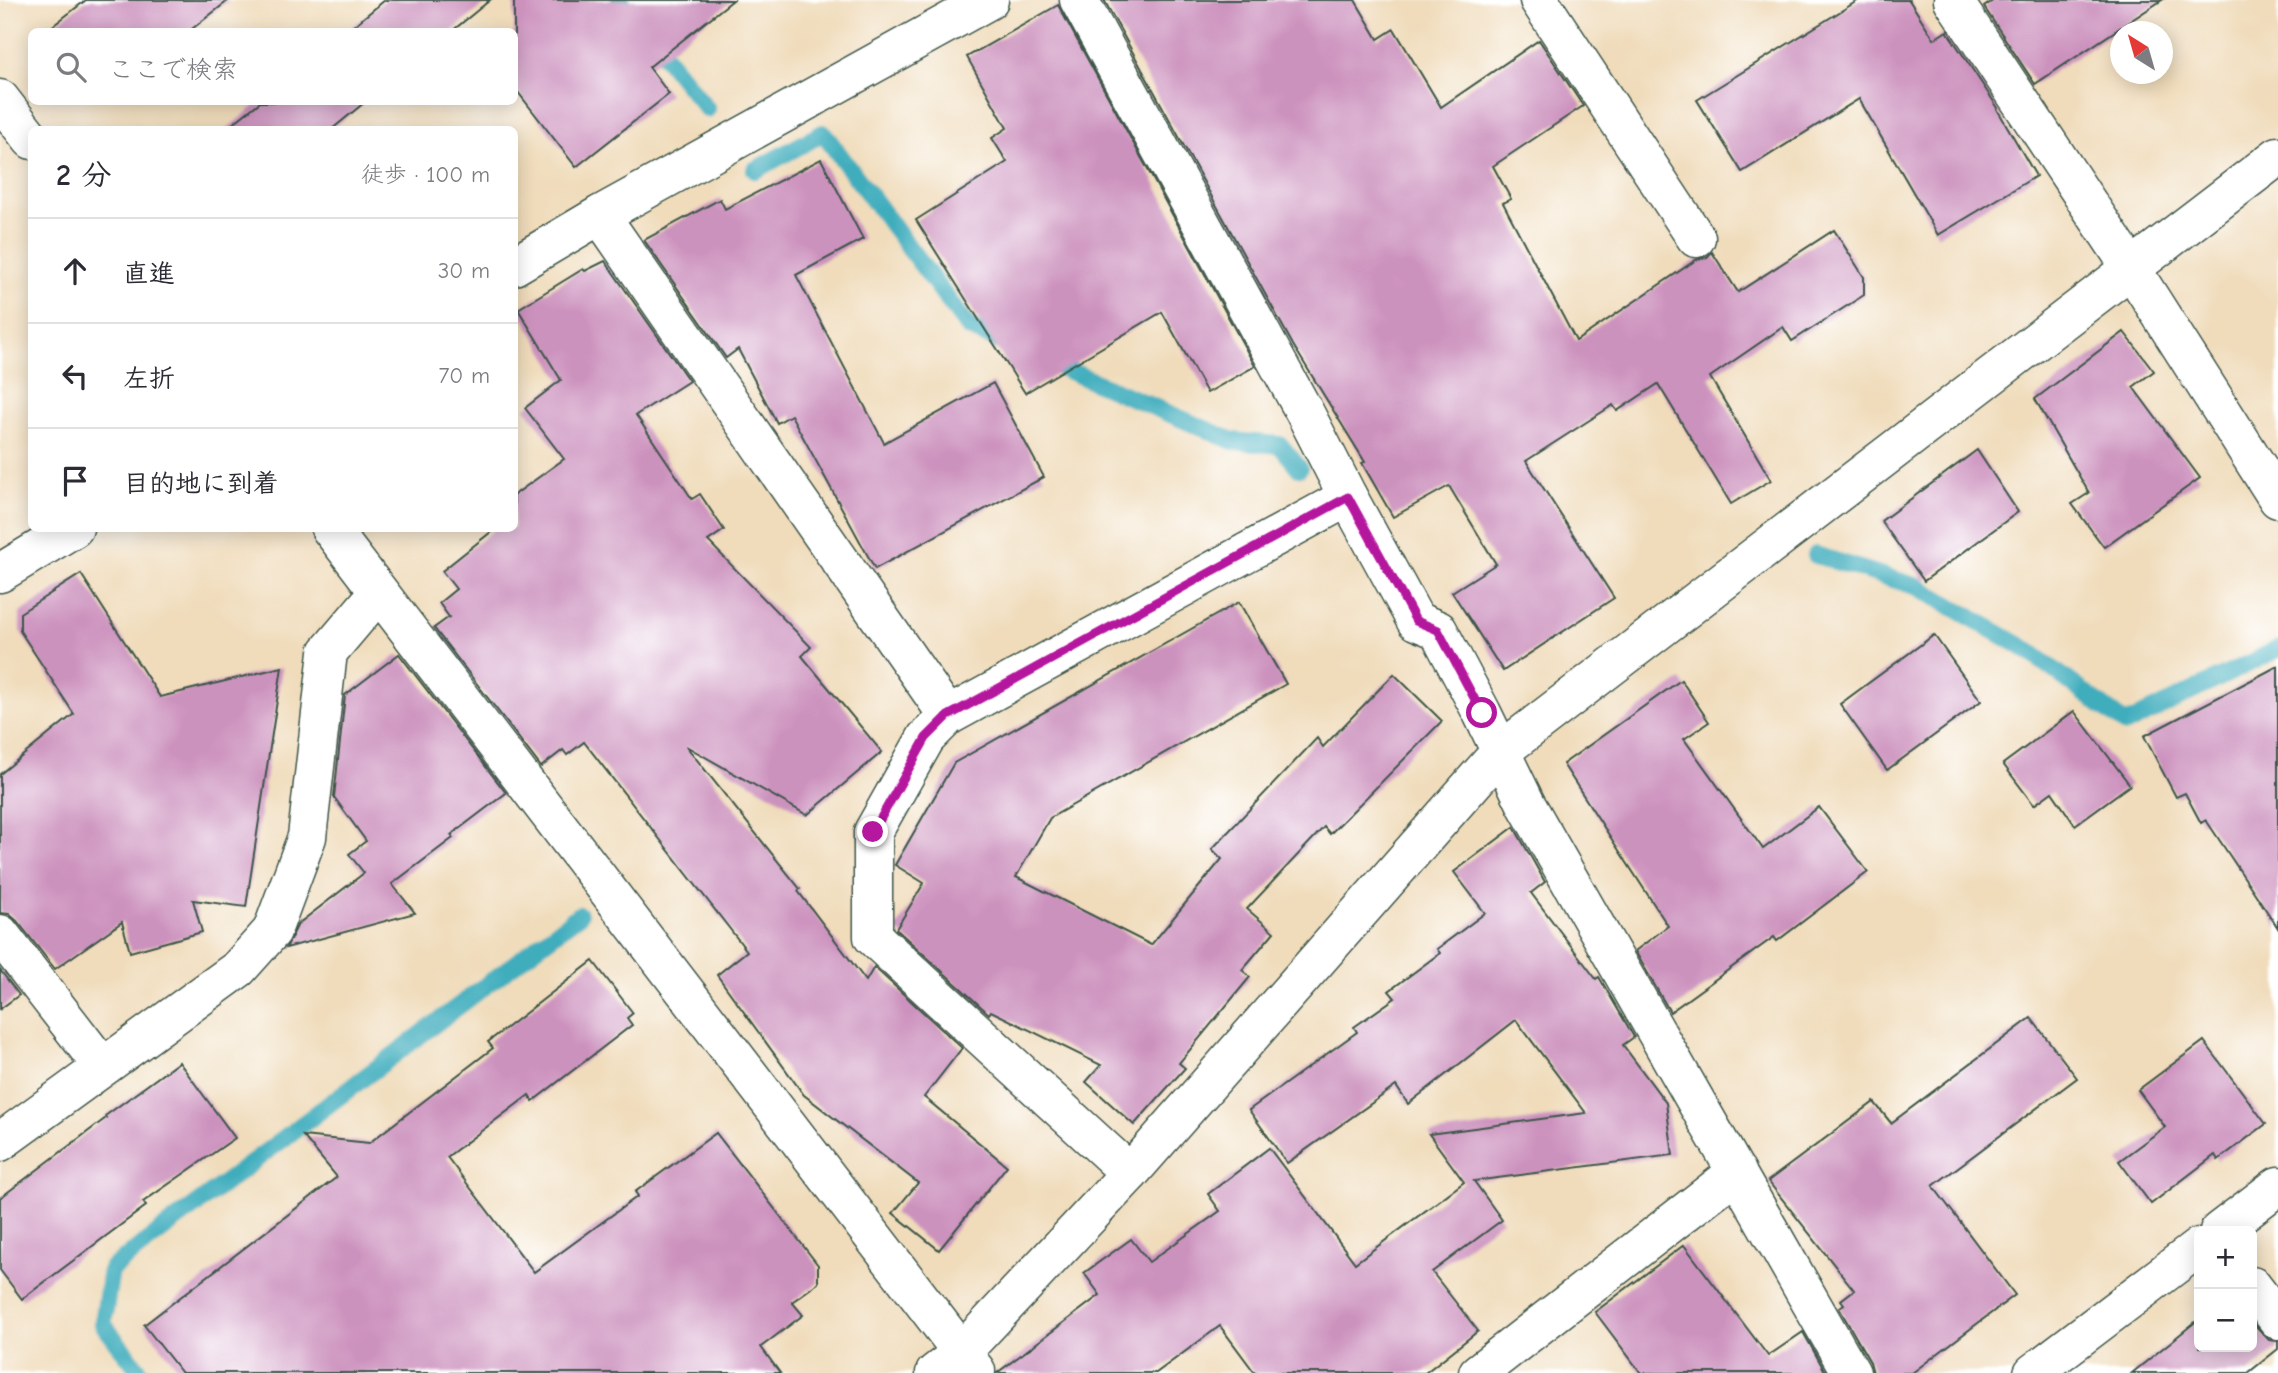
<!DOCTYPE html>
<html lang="ja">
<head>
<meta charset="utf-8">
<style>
	body { margin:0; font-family:"Comic Neue","Klee One",sans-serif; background:#f7f7f7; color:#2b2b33 }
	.controls { position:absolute; right:21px; bottom:21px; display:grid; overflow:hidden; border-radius:10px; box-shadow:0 4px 18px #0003 }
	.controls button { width:63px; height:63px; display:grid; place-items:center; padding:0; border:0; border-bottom:2px solid #e1e1e2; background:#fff; color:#2b2b33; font:35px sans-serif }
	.compass { position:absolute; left:2110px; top:21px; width:63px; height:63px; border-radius:50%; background:#fff; box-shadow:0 4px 18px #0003; rotate:323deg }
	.stop { position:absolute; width:21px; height:21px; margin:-16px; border:5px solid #b5179e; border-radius:50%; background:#fff }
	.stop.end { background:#b5179e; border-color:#fff; box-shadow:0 2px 7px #0008 }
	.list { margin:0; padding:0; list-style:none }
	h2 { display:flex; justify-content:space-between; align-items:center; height:91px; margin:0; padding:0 28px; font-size:30px }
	h2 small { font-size:23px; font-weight:400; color:#7c7c81 }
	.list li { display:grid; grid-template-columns:46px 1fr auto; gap:21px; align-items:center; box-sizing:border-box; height:105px; padding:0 28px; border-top:2px solid #e1e1e2 }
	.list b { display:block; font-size:26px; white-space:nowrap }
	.list em { font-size:23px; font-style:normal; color:#7c7c81 }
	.icon { flex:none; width:38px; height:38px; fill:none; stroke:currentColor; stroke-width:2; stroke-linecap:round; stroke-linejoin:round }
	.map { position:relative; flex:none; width:2278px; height:1373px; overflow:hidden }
	.search { position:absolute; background:#fff; box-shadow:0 4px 18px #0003; left:28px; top:28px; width:490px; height:77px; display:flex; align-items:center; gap:18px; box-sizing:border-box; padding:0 24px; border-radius:10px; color:#7c7c81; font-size:26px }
	.panel { position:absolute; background:#fff; box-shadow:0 4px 18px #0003; left:28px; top:126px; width:490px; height:406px; border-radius:10px }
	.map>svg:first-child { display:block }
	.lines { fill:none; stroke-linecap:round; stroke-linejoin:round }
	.stream { stroke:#3fadbd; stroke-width:18 }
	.building { fill:#cc92be }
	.street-casing { stroke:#3e5548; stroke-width:41 }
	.street { stroke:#fff; stroke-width:38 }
	.route { stroke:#b5179e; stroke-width:9 }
</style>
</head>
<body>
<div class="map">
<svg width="2278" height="1373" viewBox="0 0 2278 1373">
	<rect width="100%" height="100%" fill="#fff"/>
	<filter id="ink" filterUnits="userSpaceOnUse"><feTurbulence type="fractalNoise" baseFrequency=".0143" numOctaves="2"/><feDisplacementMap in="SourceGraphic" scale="14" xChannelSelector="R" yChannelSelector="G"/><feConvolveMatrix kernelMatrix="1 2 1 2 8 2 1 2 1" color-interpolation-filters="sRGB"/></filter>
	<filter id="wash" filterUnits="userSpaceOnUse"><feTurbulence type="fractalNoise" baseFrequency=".00686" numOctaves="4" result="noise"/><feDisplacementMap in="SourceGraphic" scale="28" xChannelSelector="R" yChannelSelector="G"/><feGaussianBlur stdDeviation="1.57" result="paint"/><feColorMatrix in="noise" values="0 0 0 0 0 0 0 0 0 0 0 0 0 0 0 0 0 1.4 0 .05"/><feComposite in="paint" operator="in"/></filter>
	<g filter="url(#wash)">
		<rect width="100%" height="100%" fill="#f0dcbb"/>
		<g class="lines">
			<g class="stream">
				<path d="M620,0L707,109"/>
				<path d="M755,170L823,133L969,328L1012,346"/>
				<path d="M1044,360L1233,441L1280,445L1299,468"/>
				<path d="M1816,555L1918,587L2026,649L2126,724L2278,649"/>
				<path d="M141,1373L103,1324L111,1269L579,915"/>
			</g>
		</g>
		<g id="blocks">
			<g class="building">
				<path d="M86,0H229L188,32H45Z"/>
				<path d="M385,0H490L451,32H346Z"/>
				<path d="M514,0H733L649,67L669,94L576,167L514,87Z"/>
				<path d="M1104,0H1355L1378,39L1394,29L1441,107L1539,40L1583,106L1493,166L1511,199L1503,203L1576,341L1696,260L1707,257L1712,252L1738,292L1834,230L1864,277V295L1792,341L1783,327L1710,377L1771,480L1731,504L1658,384L1617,411L1613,405L1526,461L1614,598L1503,671L1452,592L1496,564L1449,486L1393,517L1362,463L1365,462L1293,345Z"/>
				<path d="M1859,0H1909L1934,39L1947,31L1998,108L1997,109L2036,176L1938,235L1859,99L1742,172L1697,100Z"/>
				<path d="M1994,0H2162L2035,84L1984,7Z"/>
				<path d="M1058,5L1255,366L1207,393L1162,312L1025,393L916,220L1007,162L992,138L1007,128L967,57Z"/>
				<path d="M260,102H365L331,130H225Z"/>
				<path d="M821,159L863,239L796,275L884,443L993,383L1044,477L875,569L791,415L777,423L738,349L726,358L644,240L720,199L725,209Z"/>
				<path d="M605,261L689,381L636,415L692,499L700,494L724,530L708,541L811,647L802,656L882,752L807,815L686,746L800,889L798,891L866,981L874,967L962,1048L924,1097L1007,1166L939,1250L893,1213L918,1183L804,1095L717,975L747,951L584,742L567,755L563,750L541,767L434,628L449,617L439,603L456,589L442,571L496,528H514V495L564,459L525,408L561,380L518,309L583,269L585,271Z"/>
				<path d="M2124,332L2154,371L2133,387L2200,478L2104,547L2072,504L2089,493L2035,399Z"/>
				<path d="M1977,450L2018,512L1924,581L1881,521Z"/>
				<path d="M81,574L160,697L282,667L246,907L193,900L202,932L130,952L122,922L55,969L17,921L9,914L0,913V774L74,714L20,631V613Z"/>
				<path d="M1239,602L1286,684L1050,818L1016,877L1151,945L1222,859L1212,849L1317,738L1323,747L1394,674L1442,721L1330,834L1324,827L1247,909L1274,932L1242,970L1250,977L1179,1063L1185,1068L1134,1125L1086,1082L1101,1065L991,1011L989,1014L896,929L924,883L895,865L954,763Z"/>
				<path d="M1934,635L1981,701L1887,770L1840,704Z"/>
				<path d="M399,654L506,793L451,835L453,838L392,884L415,913L286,948L298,924L364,873L349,854L366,841L334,797L345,695Z"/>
				<path d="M2278,666V928L2206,820L2201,823L2185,793L2176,797L2144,736Z"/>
				<path d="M1681,680L1709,722L1684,739L1763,849L1819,807L1868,872L1777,941L1774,937L1670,1012L1635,951L1668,926L1563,764Z"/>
				<path d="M2074,711L2130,785L2075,825L2052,792L2034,805L2003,764Z"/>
				<path d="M1514,827L1545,882L1531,893L1596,979L1599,977L1634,1037L1623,1045L1666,1103L1673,1155L1474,1181L1502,1220L1432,1272L1478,1331L1425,1373H1255L1220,1326L1156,1373H997L1100,1295L1084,1273L1131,1239L1149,1262L1220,1211L1208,1194L1269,1148L1355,1263L1464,1182L1429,1134L1586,1113L1516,1020L1408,1104L1396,1086L1287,1163L1249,1110L1357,1032L1354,1027L1395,998L1389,991L1440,953L1437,949L1485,913L1454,872Z"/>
				<path d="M593,961L633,1013L627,1018L632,1025L533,1101L529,1095L447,1157L534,1272L638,1196L635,1192L716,1133L818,1265V1283L792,1302L803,1315L761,1347L780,1373H182L144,1325L337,1177L303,1136L369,1143L493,1048L488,1042Z"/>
				<path d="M0,970L19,995L0,1009Z"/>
				<path d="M2031,1018L2077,1078L1933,1186L2015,1295L1912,1373H1873L1870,1362L1839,1308L1844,1304L1841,1300L1854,1290L1768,1181L1874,1102L1891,1123Z"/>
				<path d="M2204,1041L2266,1124L2218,1160L2215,1155L2151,1204L2119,1161L2165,1127L2138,1090Z"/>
				<path d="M179,1062L235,1138L143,1202L146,1206L22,1299L0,1270V1198L106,1118L105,1116Z"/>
				<path d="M1684,1245L1768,1356L1803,1332L1826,1373H1641L1595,1312Z"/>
				<path d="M2199,1319V1347H2252V1322L2269,1340L2278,1341V1349L2248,1373H2132Z"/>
			</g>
		</g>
	</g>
	<g filter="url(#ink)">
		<use href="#blocks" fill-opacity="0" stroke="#3e5548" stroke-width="2"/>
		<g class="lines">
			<defs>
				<g id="street">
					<path d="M1079,0L1305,413L1348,497L1416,621L1438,630L1482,713L1526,804L1851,1373"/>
					<path d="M1539,0L1696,238"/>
					<path d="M1953,0L2131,268L2278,499"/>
					<path d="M0,99L32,140"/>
					<path d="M600,215L948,716"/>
					<path d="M514,266L600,215L989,0"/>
					<path d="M330,528L976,1371"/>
					<path d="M0,573L74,528"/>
					<path d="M0,934L102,1066"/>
					<path d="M0,1142L238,969L272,931L307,837L328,652L378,593"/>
					<path d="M1130,1173L873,937V832L926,738L948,716L1348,497"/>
					<path d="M2219,1231L2278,1186"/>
					<path d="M2252,1286L2278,1320"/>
					<path d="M935,1373L961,1353L1130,1173L1501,751L2278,156"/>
					<path d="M1478,1373L1737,1172"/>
					<path d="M2033,1373L2199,1247"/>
				</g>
			</defs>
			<use href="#street" class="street-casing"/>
			<use href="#street" class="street"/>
		</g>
	</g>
	<g class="lines" filter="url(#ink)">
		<path class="route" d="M873,832L926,738L948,716L1348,497L1416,621L1438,630L1482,713"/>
	</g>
</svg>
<div class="controls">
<button>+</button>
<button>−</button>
</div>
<svg class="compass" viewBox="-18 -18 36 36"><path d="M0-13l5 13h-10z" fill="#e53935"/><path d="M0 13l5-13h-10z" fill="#7c7c81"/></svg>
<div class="stop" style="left:1482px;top:713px"></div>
<div class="stop end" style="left:873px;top:832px"></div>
<div class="search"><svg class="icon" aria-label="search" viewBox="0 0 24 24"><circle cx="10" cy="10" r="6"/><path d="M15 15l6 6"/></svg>ここで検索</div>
<section class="panel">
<h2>2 分<small>徒歩 · 100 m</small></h2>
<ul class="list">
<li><svg class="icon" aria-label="ahead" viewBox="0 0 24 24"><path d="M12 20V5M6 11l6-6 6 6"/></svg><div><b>直進</b></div><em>30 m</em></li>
<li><svg class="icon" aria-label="left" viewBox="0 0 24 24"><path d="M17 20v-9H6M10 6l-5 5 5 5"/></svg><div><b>左折</b></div><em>70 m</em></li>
<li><svg class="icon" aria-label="arrive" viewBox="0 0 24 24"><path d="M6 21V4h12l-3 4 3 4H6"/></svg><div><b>目的地に到着</b></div></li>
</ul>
</section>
</div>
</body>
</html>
